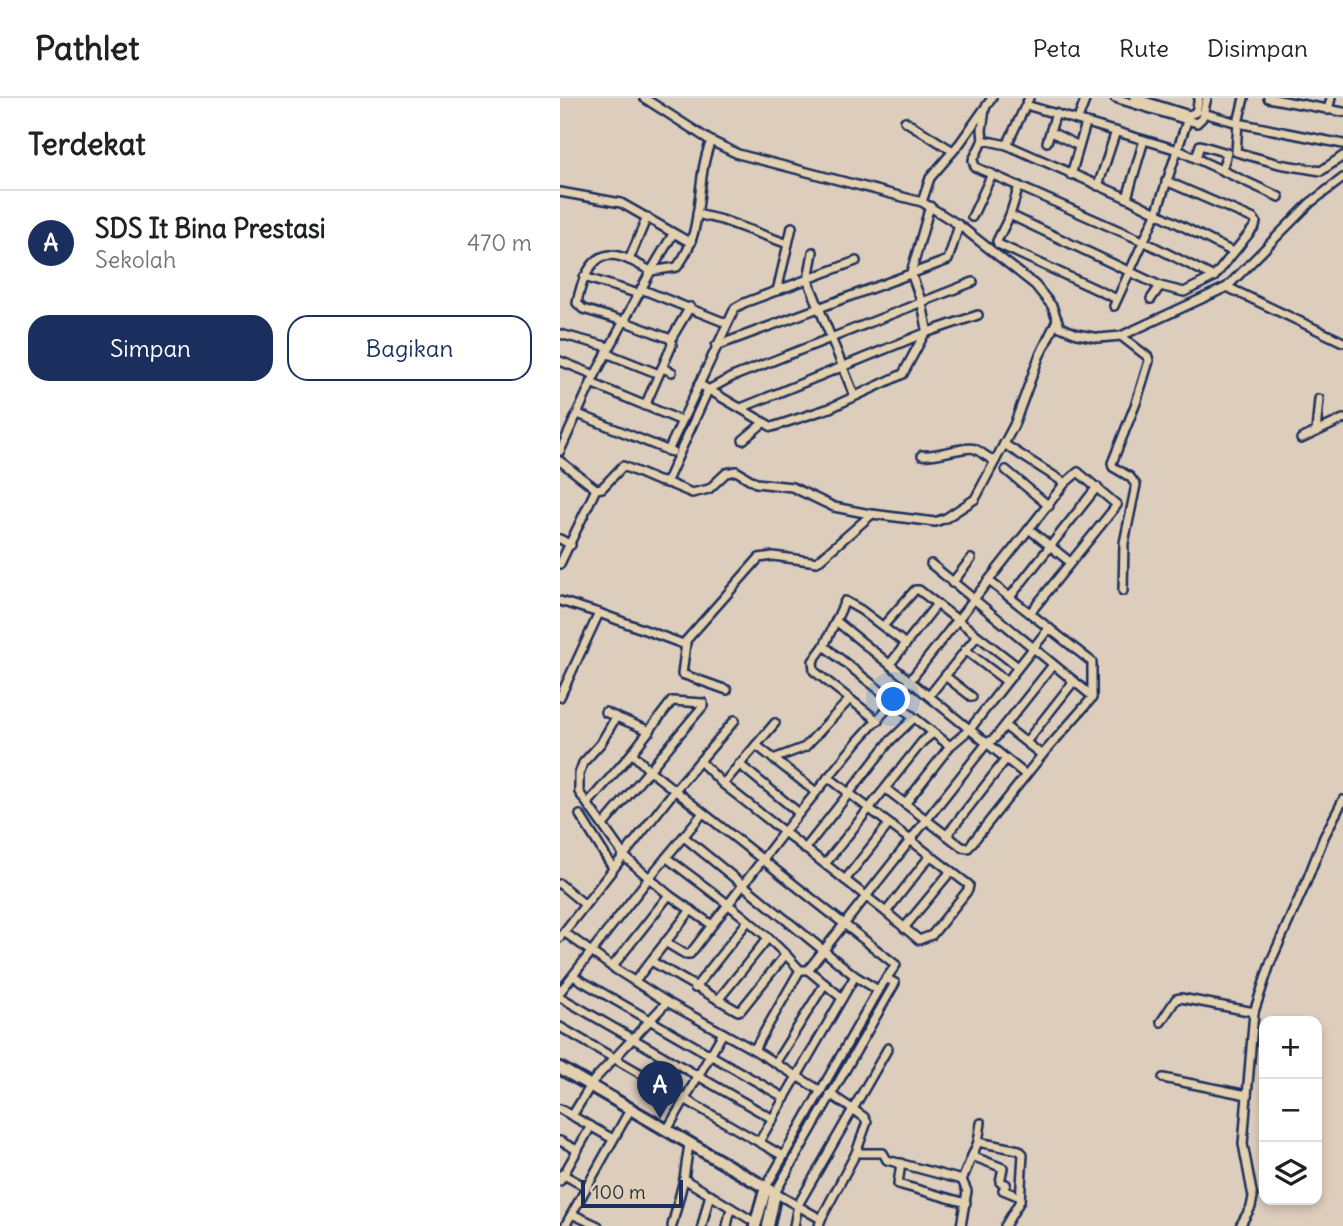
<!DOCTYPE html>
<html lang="id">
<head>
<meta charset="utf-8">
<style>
	body { margin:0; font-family:Delius,sans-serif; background:#f2f2f2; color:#202124 }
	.controls { position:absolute; right:21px; bottom:21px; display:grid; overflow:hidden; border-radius:14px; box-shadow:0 4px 10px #0003 }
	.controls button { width:63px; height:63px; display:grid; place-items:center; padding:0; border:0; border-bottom:2px solid #e0e0e0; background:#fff; color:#202124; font:35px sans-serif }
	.scale { position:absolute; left:21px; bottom:18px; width:102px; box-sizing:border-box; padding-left:7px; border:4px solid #1b2f5e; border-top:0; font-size:19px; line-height:24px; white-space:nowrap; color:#1b2f5e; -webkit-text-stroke:5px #e3d0ae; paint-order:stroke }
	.you { position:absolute; left:334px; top:602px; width:24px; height:24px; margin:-18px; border:5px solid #fff; border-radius:50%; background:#1a73e8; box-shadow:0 0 0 10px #1a73e833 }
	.badge { display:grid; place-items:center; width:46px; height:46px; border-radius:50%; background:#1b2f5e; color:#fff; font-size:23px; font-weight:700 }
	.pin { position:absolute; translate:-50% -58px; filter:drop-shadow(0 2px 4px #0008) }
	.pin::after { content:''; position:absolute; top:37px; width:24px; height:21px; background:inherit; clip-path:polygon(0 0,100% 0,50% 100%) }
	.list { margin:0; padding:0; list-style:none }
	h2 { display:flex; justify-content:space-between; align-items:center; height:91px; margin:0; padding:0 28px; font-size:30px }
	h2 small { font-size:23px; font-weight:400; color:#757577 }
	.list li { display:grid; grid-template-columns:46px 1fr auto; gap:21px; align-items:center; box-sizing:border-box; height:105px; padding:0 28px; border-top:2px solid #e0e0e0 }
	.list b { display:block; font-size:26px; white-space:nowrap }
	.list p { margin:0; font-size:23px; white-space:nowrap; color:#757577 }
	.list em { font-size:23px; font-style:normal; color:#757577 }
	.actions { display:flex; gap:14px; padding:21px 28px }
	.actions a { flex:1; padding:16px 0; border:2px solid #1b2f5e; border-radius:21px; text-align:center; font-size:24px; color:#1b2f5e }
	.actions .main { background:#1b2f5e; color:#fff }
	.icon { flex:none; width:38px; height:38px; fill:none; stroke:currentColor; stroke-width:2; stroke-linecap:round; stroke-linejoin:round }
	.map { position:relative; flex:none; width:783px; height:1128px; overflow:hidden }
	header { display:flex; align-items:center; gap:42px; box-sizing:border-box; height:98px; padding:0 35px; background:#fff; border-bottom:2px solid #e0e0e0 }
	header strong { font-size:33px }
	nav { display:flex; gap:38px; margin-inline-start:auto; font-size:24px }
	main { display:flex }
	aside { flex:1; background:#fff }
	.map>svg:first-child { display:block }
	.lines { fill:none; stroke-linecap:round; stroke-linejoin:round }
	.street-casing { stroke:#1b2f5e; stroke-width:12 }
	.secondary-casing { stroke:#1b2f5e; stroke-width:16 }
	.street { stroke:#e3d0ae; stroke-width:7 }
	.secondary { stroke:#e3d0ae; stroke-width:10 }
</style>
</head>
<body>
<header>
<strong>Pathlet</strong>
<nav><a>Peta</a><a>Rute</a><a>Disimpan</a></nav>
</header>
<main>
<aside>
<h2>Terdekat<small></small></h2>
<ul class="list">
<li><span class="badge">A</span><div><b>SDS It Bina Prestasi</b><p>Sekolah</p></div><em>470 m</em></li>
</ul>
<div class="actions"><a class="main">Simpan</a><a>Bagikan</a></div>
</aside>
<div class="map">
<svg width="783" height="1128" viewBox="0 0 783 1128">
	<rect width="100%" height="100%" fill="#ddcdbc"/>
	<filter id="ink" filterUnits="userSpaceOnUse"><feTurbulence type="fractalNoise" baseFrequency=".0143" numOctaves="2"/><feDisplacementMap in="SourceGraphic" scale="14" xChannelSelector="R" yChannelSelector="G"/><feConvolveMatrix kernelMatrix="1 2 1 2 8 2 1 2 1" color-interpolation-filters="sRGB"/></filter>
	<g filter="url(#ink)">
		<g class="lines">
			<defs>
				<g id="street">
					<path d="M84,0L151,43L178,56L362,104L399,127L475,187L492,208L500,229L517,236L539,240L561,238L667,189L783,244"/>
					<path d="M555,0L637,25L642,20L647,0"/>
					<path d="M575,0L629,17L636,14L639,0"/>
					<path d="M684,0L678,25L676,54L719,66L761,73L783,58"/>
					<path d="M708,0L783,14"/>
					<path d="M466,7L618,52L719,99"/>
					<path d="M768,12L771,0"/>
					<path d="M643,15L678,25L783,46"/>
					<path d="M518,21L526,0"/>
					<path d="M345,23L393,53"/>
					<path d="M491,34L519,48"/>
					<path d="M423,42L422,32L425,11"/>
					<path d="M487,44L496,15"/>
					<path d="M447,47L469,0"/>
					<path d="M636,60L640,47L667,55L662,72"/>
					<path d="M511,77L526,25"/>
					<path d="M459,88L450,117L437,143L438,146L557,201"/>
					<path d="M538,88L556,33"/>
					<path d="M0,94L61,105L131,145"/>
					<path d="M567,100L584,42"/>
					<path d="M362,104L370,80L400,45L432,0"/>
					<path d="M137,116L162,122L228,146"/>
					<path d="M450,117L600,188L624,194L654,179L695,128L696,124L694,121L606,83"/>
					<path d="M412,119L432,76"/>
					<path d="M253,154L248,182L294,297"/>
					<path d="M69,162L87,119"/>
					<path d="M24,179L79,196"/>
					<path d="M654,179L585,144L415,69L413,62L423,42L447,47L567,100L673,154"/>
					<path d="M667,189L750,105L783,80"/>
					<path d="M81,191L166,225"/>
					<path d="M217,193L232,129"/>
					<path d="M591,201L600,188"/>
					<path d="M554,208L596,116L627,23"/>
					<path d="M0,236L49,249"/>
					<path d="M561,238L588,259L589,263L576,305L552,365L553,369L570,379L576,387L564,445L563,493"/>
					<path d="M111,241L130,209"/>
					<path d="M156,248L388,162L399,127"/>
					<path d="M46,255L99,276L102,270L112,274"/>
					<path d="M0,263L35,277"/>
					<path d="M102,270L112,247L111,241L63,223L23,211L17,205C20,189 29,158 50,157C64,157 79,167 91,173L113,136"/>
					<path d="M31,285L122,323"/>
					<path d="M139,286L212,329L270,310L343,276L367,231L362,205L351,175L370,108"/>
					<path d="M85,308L99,276"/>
					<path d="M181,310L365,235L418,217"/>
					<path d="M18,316L112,354"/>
					<path d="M756,334L759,301"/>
					<path d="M741,341L783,321"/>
					<path d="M183,342L203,325"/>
					<path d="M444,346L505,385"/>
					<path d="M0,353L35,277L91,173L117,169C146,133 134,83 151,43"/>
					<path d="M108,353L175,210L184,205L296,163"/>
					<path d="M362,357C377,359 407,347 415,351C421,354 428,360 435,363"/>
					<path d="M0,363L36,391"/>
					<path d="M446,372L489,408"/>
					<path d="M106,385L148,292L172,279L413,184"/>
					<path d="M469,431L510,464"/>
					<path d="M0,441L11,447"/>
					<path d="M0,466L36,391L42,390L63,368L98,383L108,385L132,395L149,391L166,375L176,373L196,385L232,389L274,409L310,416"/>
					<path d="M429,483L532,564V598"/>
					<path d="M392,485L411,461"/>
					<path d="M450,499L537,389"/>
					<path d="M0,503L39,515L123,546L199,460L213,458L257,464L312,416L375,424L386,420L415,401L454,327L479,259L497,222"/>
					<path d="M276,523L466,677"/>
					<path d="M324,527L355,492H359L458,569"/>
					<path d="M126,545L122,576L167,592"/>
					<path d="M264,548L390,648"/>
					<path d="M405,552L446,583"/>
					<path d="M330,566L377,506"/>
					<path d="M385,578L412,599"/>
					<path d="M369,598L417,538"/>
					<path d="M0,599L39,515"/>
					<path d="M45,614L56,619"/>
					<path d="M318,623L254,573L253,563L264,548L285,503L301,512L346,546"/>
					<path d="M445,628L482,657"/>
					<path d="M90,633L56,619L41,645L23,665L19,676V694L65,759L109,797L152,827"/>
					<path d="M466,644L514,583"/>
					<path d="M196,647L256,694"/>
					<path d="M72,655L89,672L336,867L318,892L206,1089"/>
					<path d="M213,661L245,649L289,602"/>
					<path d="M140,663L163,686L326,814L359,842L372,837L408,792L409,787L268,679"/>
					<path d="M179,666L239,715"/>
					<path d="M163,686L215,625"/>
					<path d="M326,691L402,749L408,750L482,657L532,600V598L371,466"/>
					<path d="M28,705L72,655L112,603L143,605V608L44,726"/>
					<path d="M345,706L390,648L410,631L489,530"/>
					<path d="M20,717L53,770"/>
					<path d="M387,737L446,661"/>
					<path d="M124,739L295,878L318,892"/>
					<path d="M245,751L330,643L354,620"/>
					<path d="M107,760C153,795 202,829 240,872H248L282,900"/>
					<path d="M265,766L362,644L373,635"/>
					<path d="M285,782L329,726"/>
					<path d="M0,786L24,806"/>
					<path d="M326,814L370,758"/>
					<path d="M344,830L391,773"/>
					<path d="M4,834L52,869L107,904L194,952L261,993"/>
					<path d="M0,839L115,692L175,622"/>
					<path d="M105,844L125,856H130L223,735L298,643L334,603L505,385L518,374L557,407L470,515"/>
					<path d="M91,863L178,913L181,912L226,856"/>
					<path d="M52,869L109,797"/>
					<path d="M248,872L427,645L435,640L493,567"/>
					<path d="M13,878L225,1000"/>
					<path d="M75,883L131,812"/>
					<path d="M135,890L188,823"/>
					<path d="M0,894L89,780L143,715"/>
					<path d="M0,899L213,1021"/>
					<path d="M158,902L208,840"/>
					<path d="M601,924L616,901L621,900L694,914"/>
					<path d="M0,929L223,1058"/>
					<path d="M194,952L240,872"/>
					<path d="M216,964L264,887"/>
					<path d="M603,980L687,997"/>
					<path d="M0,1011L53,1041"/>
					<path d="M12,1018L34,982L107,904"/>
					<path d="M107,1032L163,935"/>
					<path d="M0,1043L17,1052"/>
					<path d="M199,1044L295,878"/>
					<path d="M418,1044L459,1052L463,1056L460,1103L445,1128"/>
					<path d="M296,1055H323L327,1062L402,1082"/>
					<path d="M412,1058L443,1070L440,1084L446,1086L443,1092L460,1099"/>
					<path d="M341,1065L338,1086L406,1105"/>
					<path d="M2,1076L26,1089"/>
					<path d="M124,1081L196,1125"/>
					<path d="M0,1083L31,1028"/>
					<path d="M12,1116L38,1128"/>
					<path d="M261,1121L215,1095L335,885L326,880"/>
					<path d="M5,1128L71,1010"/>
					<path d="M112,1128L124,1081L129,1046"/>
					<path d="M142,1128L150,1096"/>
					<path d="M167,1128L171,1110"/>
					<path d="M234,1128L238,1107L328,950"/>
					<path d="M259,1128L261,1121L296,1055L307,1024L304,1019L270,996"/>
					<path d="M401,1128L407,1093L402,1082L418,1044L421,1025"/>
					<path d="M680,1128L691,1109L693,1099L683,1046L694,914L711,863L745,787L764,739L783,702"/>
				</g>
				<g id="secondary">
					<path d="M0,970L215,1095L208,1128"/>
					<path d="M195,1128L206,1089"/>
				</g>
			</defs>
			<use href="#street" class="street-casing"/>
			<use href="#secondary" class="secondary-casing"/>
			<use href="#street" class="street"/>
			<use href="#secondary" class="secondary"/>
		</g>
	</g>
</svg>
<div class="controls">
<button>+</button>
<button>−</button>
<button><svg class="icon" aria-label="layers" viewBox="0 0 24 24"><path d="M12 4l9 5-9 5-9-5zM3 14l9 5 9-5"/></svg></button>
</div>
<div class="scale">100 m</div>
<div class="you"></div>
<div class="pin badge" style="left:100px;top:1021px">A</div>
</div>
</main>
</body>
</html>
